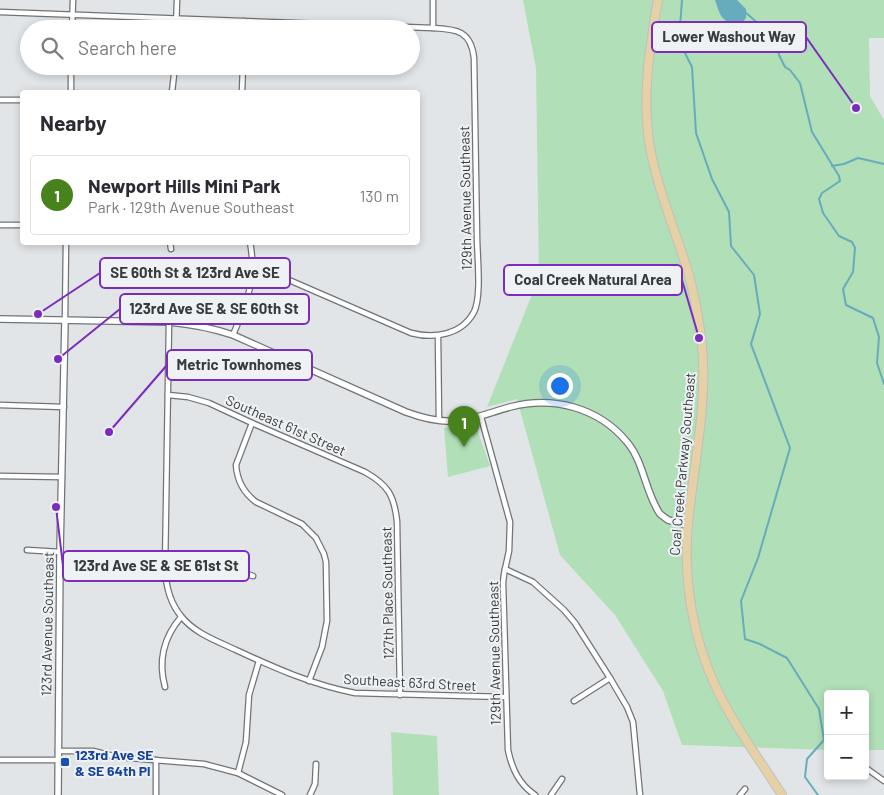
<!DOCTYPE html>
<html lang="en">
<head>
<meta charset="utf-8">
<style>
	body { margin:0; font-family:Barlow,sans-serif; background:#f7f7f7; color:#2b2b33 }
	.controls { position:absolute; right:15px; bottom:15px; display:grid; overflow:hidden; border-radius:5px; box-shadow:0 2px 8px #0003 }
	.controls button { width:45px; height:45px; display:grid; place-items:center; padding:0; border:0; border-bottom:1px solid #e1e1e2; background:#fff; color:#2b2b33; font:25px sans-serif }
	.you { position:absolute; left:559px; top:385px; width:18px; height:18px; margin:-12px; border:4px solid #fff; border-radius:50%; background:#1a73e8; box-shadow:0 0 0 8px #1a73e833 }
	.badge { display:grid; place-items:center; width:32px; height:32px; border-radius:50%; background:#48821d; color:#fff; font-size:16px; font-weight:700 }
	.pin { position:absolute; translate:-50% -41px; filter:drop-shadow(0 1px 2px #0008) }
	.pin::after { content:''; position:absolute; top:26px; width:18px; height:15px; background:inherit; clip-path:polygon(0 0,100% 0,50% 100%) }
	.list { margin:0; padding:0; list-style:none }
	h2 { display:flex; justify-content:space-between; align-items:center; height:65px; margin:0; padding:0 20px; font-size:21px }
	h2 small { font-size:16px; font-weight:400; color:#7c7c81 }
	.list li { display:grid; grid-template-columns:32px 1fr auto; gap:15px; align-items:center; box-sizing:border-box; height:80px; margin:0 10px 10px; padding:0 10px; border:1px solid #e1e1e2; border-radius:5px }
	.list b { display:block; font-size:19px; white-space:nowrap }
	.list p { margin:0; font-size:16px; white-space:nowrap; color:#7c7c81 }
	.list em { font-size:16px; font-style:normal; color:#7c7c81 }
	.icon { flex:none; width:28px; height:28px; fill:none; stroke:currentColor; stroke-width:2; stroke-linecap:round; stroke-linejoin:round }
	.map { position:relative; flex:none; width:884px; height:795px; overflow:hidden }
	.search { position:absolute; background:#fff; box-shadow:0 2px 8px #0003; left:20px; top:20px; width:400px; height:55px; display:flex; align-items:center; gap:12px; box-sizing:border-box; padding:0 18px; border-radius:28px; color:#7c7c81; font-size:19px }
	.panel { position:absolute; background:#fff; box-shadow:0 2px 8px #0003; left:20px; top:90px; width:400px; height:155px; border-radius:5px }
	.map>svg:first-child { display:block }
	.green { fill:#b1dfb7 }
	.water { fill:#66acbd }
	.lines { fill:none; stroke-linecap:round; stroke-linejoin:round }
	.stream { stroke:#66acbd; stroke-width:2 }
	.minor-casing { stroke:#717477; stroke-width:7 }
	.tertiary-casing { stroke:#717477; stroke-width:8 }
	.primary-casing { stroke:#bfc0c0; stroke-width:10 }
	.minor { stroke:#fff; stroke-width:4.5 }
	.tertiary { stroke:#fff; stroke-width:5.5 }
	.primary { stroke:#e6d0a6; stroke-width:8 }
	.transit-dot { fill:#1a4fb4; stroke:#eef2f5; stroke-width:2 }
	.labels { text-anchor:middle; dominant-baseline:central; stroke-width:4; stroke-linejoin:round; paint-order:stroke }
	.street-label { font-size:14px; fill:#383a3b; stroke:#eef2f5 }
	.transit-label { font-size:14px; font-weight:bold; fill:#164399; stroke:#eef2f5; text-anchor:start }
	.leader { fill:none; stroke:#7b2cbf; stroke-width:2 }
	.callout-dot { fill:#7b2cbf; stroke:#eef2f5; stroke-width:2 }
	.callout { fill:#eef2f5; stroke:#7b2cbf; stroke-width:2 }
	.callout-label { font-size:15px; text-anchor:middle; font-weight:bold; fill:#383a3b }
</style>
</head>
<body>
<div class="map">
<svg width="884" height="795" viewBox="0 0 884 795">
	<rect width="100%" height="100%" fill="#e1e5e8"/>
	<g class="green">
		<path d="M523,0H884V38H869L870,96L884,120V750H865V694H828V750L682,745L663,691L615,615L560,555L517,399L487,407L539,277L536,68Z"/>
		<path d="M472,425L476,427L490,466L448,477L444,428Z"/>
		<path d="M391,732L437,736L439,795H393Z"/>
	</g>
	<path class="water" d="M715,0H737L746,9V18L741,24C721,23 721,17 715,0Z"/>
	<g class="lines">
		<g class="stream">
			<path d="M682,0L679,41L692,67L696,133L712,179L729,212L731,246L754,275L760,314L751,344L790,448L758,558L741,601L745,639L760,644L787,658L819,709L824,740L807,759L805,777L818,795"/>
			<path d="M745,12L775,38L779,55L785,67L790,70L800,83L812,132L839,176L840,181L822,193L819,199L823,213L839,236L852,242L855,248L853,272L843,289L846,305L873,318L879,337L877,363L884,384"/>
			<path d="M832,166L844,164L858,158L884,164"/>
		</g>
		<defs>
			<g id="minor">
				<path d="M433,0V28"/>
				<path d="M0,12L433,28C457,29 471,31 474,58C475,117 476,177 477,236C477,255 482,296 474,312C462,335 434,339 411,333L266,270L253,268"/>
				<path d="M72,29L73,0"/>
				<path d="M176,29L177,0"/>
				<path d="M244,29V21"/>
				<path d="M71,92V66"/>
				<path d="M172,92L175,66"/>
				<path d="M242,92L243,66"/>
				<path d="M0,100H22"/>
				<path d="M0,225H22"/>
				<path d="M170,242L171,249"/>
				<path d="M65,320L66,242"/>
				<path d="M169,322L165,569C166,586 170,603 181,616C194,633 217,641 236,650C275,668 313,685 355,693L505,697"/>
				<path d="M233,335C247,302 257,279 250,242"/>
				<path d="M438,336L439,420"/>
				<path d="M168,395L188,397L209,403L252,423L365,472C388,485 394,495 397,521L400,695"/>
				<path d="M0,405L64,407"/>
				<path d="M481,417L510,522L509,551L504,574L503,583L508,750C512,769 519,784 535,795"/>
				<path d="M252,423L236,465C237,480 244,493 256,502L302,524L316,538L324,554L326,562L327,621L322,647L309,681"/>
				<path d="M0,476L62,477"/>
				<path d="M27,550L60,552"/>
				<path d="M165,555L209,561L253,576"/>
				<path d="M505,569L533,582L564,610L575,623L610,678L627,707L633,722L640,795"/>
				<path d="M165,687C158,661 164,637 181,617"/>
				<path d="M574,701L610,678"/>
				<path d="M58,751H93L117,757L204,764L238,773L282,795"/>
				<path d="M0,760H58"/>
				<path d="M866,768L884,781"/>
				<path d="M238,773L246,742L249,695L259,661"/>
				<path d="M156,795V760"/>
				<path d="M310,795L315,784L316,764"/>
				<path d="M551,795L562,779"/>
				<path d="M740,795L745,789"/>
			</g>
			<g id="tertiary">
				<path d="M0,319L169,322C192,324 212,328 233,335L406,412C422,418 438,422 455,421C474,420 491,412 510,407C553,396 598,407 627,442C644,462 645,492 660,514L668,520L688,525"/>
				<path d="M58,795L60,552L65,320"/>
			</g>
			<path id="primary" d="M658,0C649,50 641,102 651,153C659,194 676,232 688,272C694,293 698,315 701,337C709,399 694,462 688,523C683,577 692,636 715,685C732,723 760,760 782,795"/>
		</defs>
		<use href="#minor" class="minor-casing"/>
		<use href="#tertiary" class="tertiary-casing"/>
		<use href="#primary" class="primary-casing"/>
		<use href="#minor" class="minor"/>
		<use href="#tertiary" class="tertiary"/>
		<use href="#primary" class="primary"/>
	</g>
	<rect class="transit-dot" x="60" y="757" width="10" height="10" rx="2.5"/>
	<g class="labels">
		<g class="street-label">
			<text transform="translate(465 198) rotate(-91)">129th Avenue Southeast</text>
			<text transform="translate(286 425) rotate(24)">Southeast 61st Street</text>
			<text transform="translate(682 464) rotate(-85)">Coal Creek Parkway Southeast</text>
			<text transform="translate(387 593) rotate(-91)">127th Place Southeast</text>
			<text transform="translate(47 624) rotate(-89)">123rd Avenue Southeast</text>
			<text transform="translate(494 653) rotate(-91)">129th Avenue Southeast</text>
			<text transform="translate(410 682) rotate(3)">Southeast 63rd Street</text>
		</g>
		<g class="transit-label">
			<text x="75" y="754">123rd Ave SE<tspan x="75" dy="16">&amp; SE 64th Pl</tspan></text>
		</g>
	</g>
	<path class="leader" d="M856 108L806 37M38 314L100 273M699 338L682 280M58 359L120 309M109 432L167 365M56 507L63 566"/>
	<g class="callout-dot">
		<circle cx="856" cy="108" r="5"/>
		<circle cx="38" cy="314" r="5"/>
		<circle cx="699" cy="338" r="5"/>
		<circle cx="58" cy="359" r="5"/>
		<circle cx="109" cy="432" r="5"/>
		<circle cx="56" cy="507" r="5"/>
	</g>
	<g class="callout">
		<rect x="652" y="22" width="154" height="30" rx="5"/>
		<rect x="100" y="258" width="190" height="30" rx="5"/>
		<rect x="504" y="265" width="178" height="30" rx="5"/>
		<rect x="120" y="294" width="189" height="30" rx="5"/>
		<rect x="167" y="350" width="145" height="30" rx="5"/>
		<rect x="63" y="551" width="186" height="30" rx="5"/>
	</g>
	<g class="callout-label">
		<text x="729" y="42">Lower Washout Way</text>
		<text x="195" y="278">SE 60th St &amp; 123rd Ave SE</text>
		<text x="593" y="285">Coal Creek Natural Area</text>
		<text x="214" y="314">123rd Ave SE &amp; SE 60th St</text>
		<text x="239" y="370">Metric Townhomes</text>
		<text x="156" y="571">123rd Ave SE &amp; SE 61st St</text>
	</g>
</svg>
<div class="controls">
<button>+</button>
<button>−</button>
</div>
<div class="you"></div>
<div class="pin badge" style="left:464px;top:447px">1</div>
<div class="search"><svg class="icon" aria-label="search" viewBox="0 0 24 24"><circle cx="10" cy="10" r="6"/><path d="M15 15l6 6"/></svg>Search here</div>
<section class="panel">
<h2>Nearby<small></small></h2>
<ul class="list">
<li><span class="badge">1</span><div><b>Newport Hills Mini Park</b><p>Park · 129th Avenue Southeast</p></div><em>130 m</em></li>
</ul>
</section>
</div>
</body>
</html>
